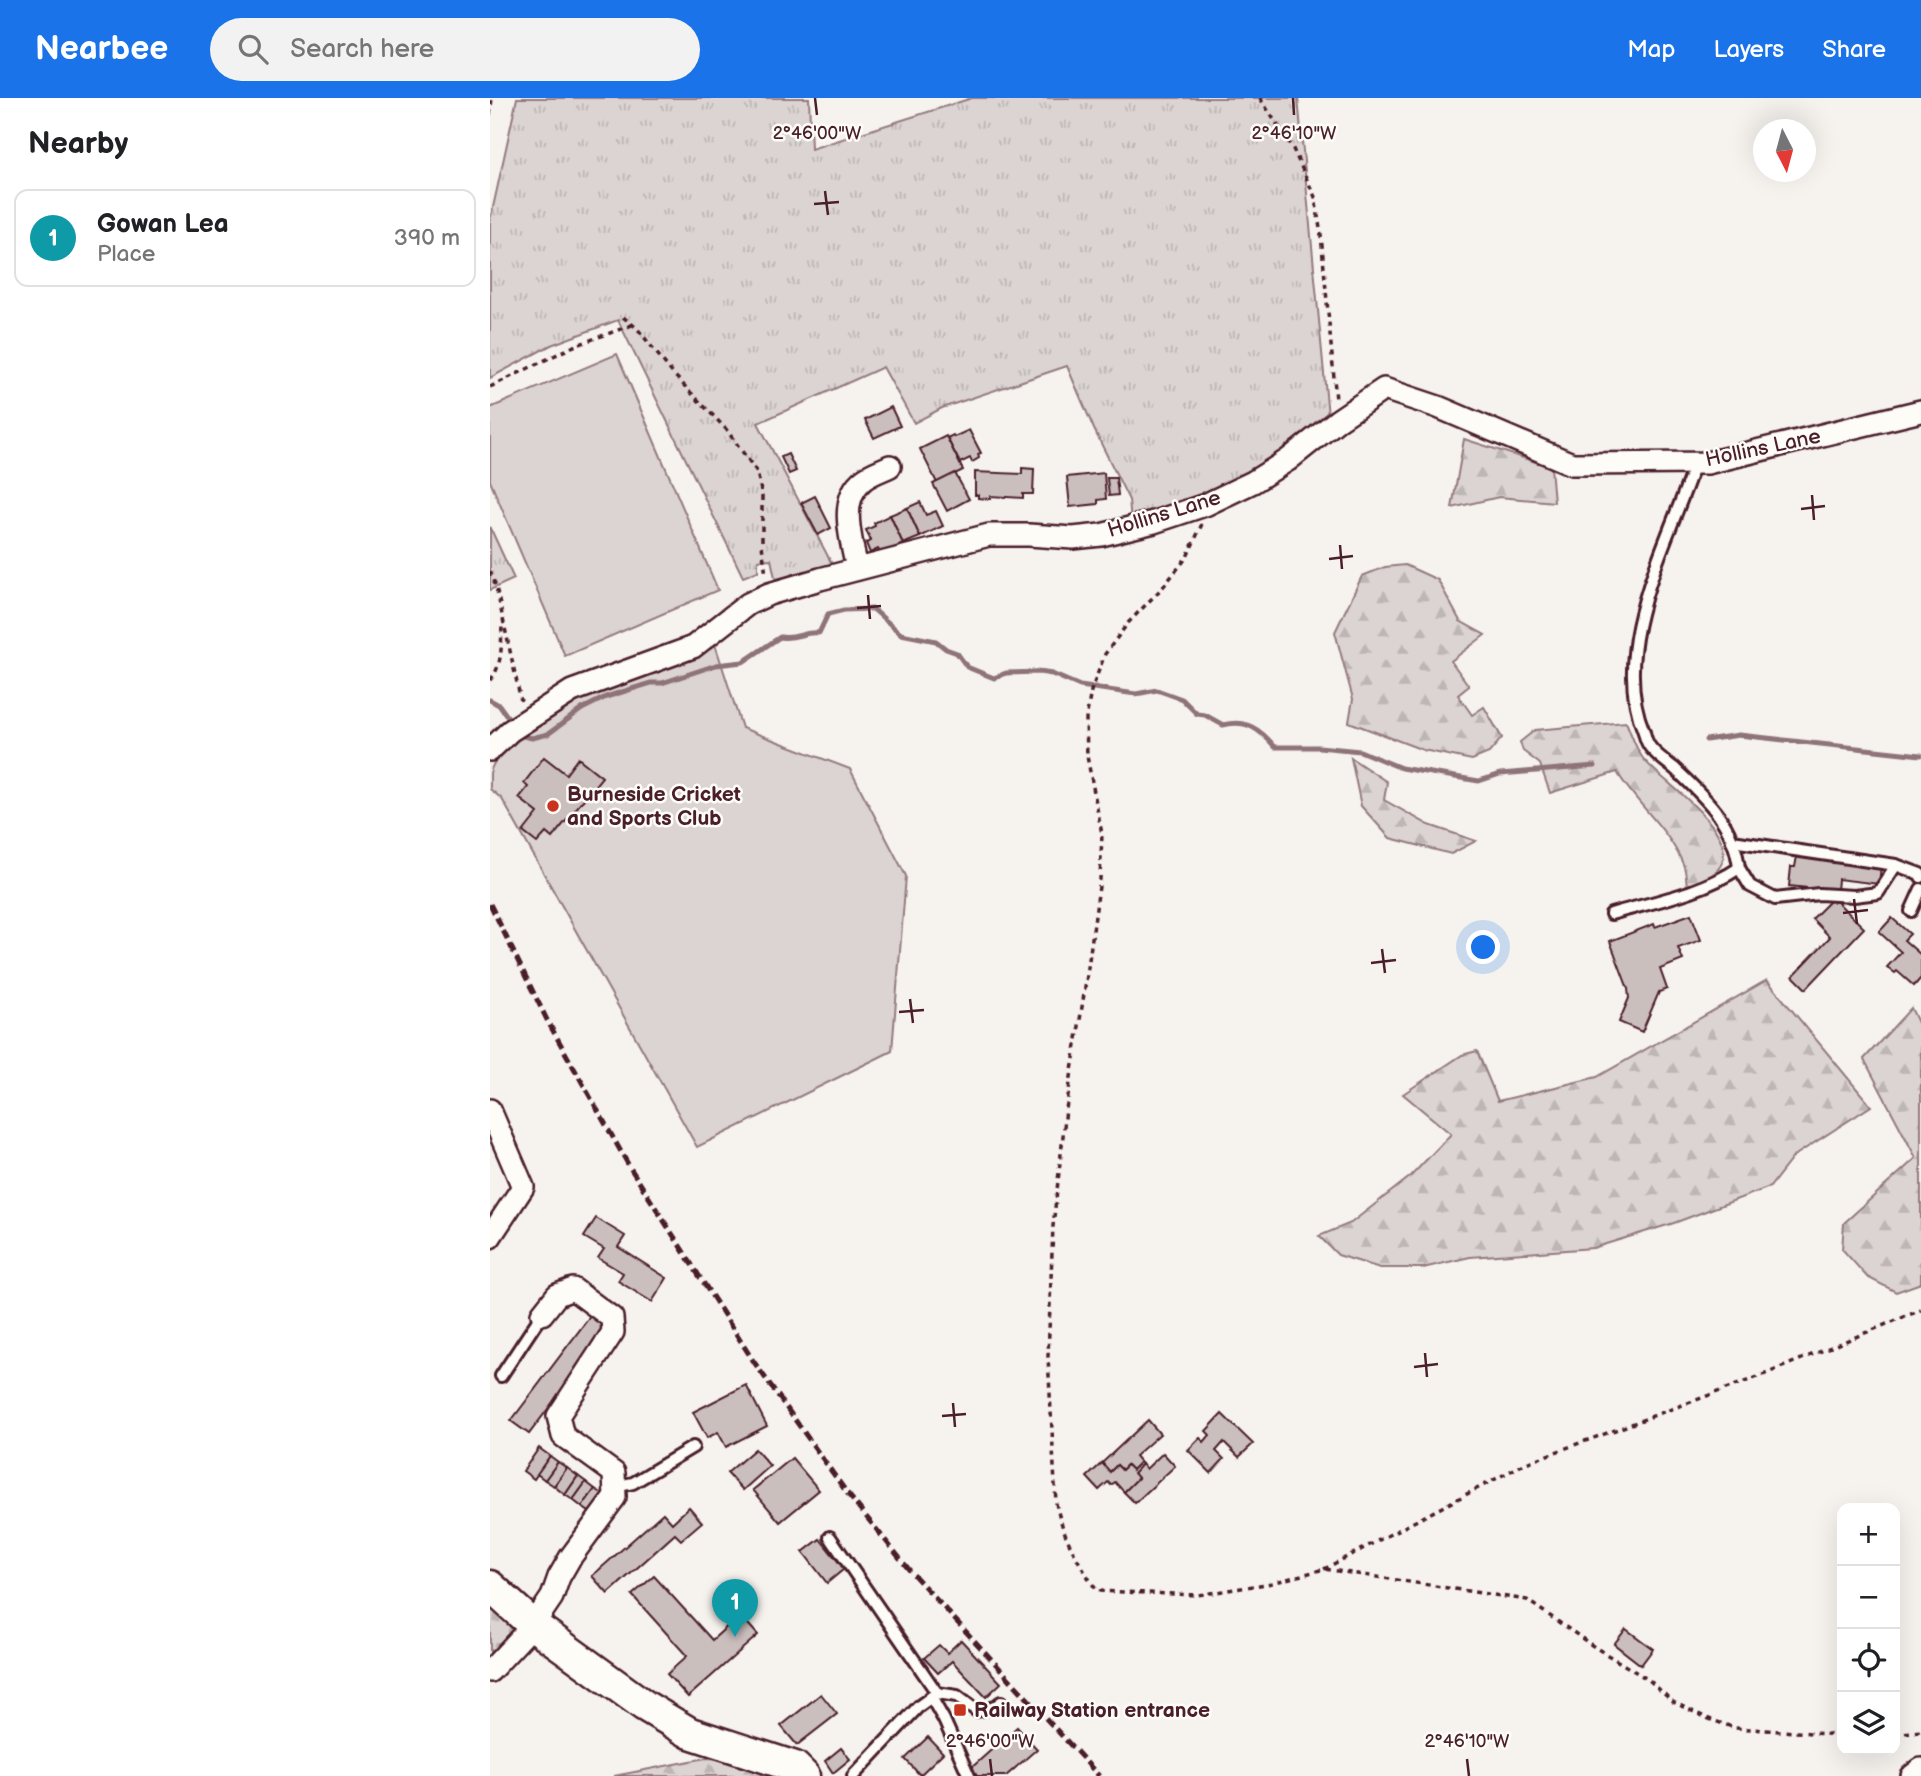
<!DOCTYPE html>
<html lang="en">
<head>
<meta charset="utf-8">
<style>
	body { margin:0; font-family:"Balsamiq Sans",sans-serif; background:#f2f2f2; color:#202124 }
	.controls { position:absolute; right:21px; bottom:21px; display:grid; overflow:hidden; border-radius:14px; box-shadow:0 7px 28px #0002 }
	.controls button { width:63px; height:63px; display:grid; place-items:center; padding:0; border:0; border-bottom:2px solid #e0e0e0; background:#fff; color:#202124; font:35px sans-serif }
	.compass { position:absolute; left:1263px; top:21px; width:63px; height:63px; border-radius:50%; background:#fff; box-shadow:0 7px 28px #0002; rotate:174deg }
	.you { position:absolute; left:994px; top:850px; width:24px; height:24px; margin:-18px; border:5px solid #fff; border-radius:50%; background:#1a73e8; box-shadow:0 0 0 10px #1a73e833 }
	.badge { display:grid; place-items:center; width:46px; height:46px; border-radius:50%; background:#1a73e8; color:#fff; font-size:23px; font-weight:700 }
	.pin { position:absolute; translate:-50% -58px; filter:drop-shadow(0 2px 4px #0008) }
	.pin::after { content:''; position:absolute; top:37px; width:24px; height:21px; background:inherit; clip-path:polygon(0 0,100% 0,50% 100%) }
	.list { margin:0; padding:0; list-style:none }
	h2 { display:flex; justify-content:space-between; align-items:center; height:91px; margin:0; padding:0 28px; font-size:30px }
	h2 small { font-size:23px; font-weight:400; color:#757577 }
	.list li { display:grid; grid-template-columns:46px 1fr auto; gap:21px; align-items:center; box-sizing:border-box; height:98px; margin:0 14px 14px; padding:0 14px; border:2px solid #e0e0e0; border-radius:14px }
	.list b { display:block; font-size:26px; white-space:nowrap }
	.list p { margin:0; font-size:23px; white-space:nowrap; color:#757577 }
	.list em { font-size:23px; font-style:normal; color:#757577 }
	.icon { flex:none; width:38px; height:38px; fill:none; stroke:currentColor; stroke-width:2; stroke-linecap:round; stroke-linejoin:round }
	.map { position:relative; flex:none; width:1431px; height:1678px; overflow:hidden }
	header { display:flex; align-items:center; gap:42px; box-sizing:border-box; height:98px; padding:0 35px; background:#1a73e8; color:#fff }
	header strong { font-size:33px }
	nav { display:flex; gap:38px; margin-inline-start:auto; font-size:24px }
	.search { width:490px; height:63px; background:#f2f2f2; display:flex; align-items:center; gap:18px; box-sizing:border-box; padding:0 24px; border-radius:38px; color:#757577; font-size:26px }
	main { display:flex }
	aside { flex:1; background:#fff }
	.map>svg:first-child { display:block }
	.grass { fill:url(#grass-tufts); stroke:#937a7e; stroke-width:2 }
	.forest { fill:url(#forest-firs); stroke:#937a7e; stroke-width:2 }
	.cemetery { fill:url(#cemetery-stones); stroke:#937a7e; stroke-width:2 }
	.green { fill:#dcd4d2; stroke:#937a7e; stroke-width:2 }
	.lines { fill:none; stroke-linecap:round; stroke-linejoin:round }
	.stream { stroke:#8e7378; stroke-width:5 }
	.building { fill:#cbbfbe; stroke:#4a1f2b; stroke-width:2 }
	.lane-casing { stroke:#4a1f2b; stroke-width:16 }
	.street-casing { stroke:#4a1f2b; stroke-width:26 }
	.secondary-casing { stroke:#4a1f2b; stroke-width:35 }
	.path { stroke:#4a1f2b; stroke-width:3.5; stroke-dasharray:5 5; stroke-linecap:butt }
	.lane { stroke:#fdfcf7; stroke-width:10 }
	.street { stroke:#fdfcf7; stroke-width:21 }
	.secondary { stroke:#fdfcf7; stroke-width:30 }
	.rail { stroke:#4a1f2b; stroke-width:5; stroke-dasharray:10 5; stroke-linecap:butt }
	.ticks { fill:none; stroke:#4a1f2b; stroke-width:2.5 }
	.poi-dot { fill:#c8321e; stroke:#fdfcf7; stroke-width:2.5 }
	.labels { text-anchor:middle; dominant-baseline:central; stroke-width:5; stroke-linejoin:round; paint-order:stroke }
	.street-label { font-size:21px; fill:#4a1f2b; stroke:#fdfcf7 }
	.poi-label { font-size:21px; font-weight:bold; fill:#4a1f2b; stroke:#fdfcf7; text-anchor:start }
	.ticks-label { font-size:18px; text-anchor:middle; fill:#4a1f2b; stroke:#fdfcf7; stroke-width:5; stroke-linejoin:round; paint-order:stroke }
</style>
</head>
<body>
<header>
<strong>Nearbee</strong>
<div class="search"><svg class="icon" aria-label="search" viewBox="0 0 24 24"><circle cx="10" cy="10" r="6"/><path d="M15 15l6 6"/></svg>Search here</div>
<nav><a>Map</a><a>Layers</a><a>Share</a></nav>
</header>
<main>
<aside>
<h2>Nearby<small></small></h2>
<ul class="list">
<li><span class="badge" style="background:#0f9aa8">1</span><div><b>Gowan Lea</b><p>Place</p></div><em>390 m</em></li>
</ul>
</aside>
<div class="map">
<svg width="1431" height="1678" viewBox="0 0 1431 1678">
	<defs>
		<pattern id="grass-tufts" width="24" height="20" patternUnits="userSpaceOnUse" patternTransform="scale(1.75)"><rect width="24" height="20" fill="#dcd4d2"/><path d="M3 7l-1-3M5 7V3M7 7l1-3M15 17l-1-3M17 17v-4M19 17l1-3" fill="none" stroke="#beb6b4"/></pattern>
		<pattern id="forest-firs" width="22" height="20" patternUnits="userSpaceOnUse" patternTransform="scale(1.75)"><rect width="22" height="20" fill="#dcd4d2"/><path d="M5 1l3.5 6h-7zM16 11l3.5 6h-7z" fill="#beb6b4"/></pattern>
		<pattern id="cemetery-stones" width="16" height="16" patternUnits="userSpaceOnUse" patternTransform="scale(1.75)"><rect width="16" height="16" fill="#dcd4d2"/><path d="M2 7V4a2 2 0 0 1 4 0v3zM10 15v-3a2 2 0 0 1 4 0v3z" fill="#beb6b4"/></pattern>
	</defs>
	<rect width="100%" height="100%" fill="#f6f3ef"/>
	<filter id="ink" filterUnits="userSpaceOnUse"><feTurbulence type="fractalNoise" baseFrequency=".0143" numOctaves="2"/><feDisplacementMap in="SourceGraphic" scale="14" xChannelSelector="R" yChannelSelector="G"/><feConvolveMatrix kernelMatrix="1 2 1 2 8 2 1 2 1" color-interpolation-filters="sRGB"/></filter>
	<g filter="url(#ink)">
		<g class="grass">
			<path d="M27,0H319L321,51L482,0H808L838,318L783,362L724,393L641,423L639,402L604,331L577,268L452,310L424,325L393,269L268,325L342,466L288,481L285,480L281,461L268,462V473L253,479L128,222L61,247L0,280V123Z"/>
			<path d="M0,429L24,481L0,492Z"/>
		</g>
		<g class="forest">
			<path d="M974,341L1061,369L1064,404L1009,399L962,410Z"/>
			<path d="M915,467L948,482L970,523L995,537L961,563L979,588L968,597L982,617L994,609L1012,640L999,655L982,662L933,652L859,624L863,601L845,534L872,478L895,469Z"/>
			<path d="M1136,624C1141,635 1145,649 1152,659C1168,683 1268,742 1222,777C1215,782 1204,784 1197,788C1196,781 1196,772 1193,766C1178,730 1146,706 1127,674L1060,695L1050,666L1033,653L1030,644L1045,632Z"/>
			<path d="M861,660L897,684L894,702L939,727L986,743L961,756L900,740L871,708Z"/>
			<path d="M1277,882L1381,1008L1304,1058L1280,1089L1184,1125L1103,1150L980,1159L933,1170H890L848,1157L829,1138L861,1125L921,1078L961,1036L913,996L972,957L987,953L1008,1003L1107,979Z"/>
			<path d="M1421,910L1431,931V1185L1406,1194L1377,1179L1352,1151L1354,1125L1426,1060L1374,961Z"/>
			<path d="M216,1660L257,1662L299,1678H124Z"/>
		</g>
		<path class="cemetery" d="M0,1504L20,1522L24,1532L19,1540L0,1558Z"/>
		<g class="green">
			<path d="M127,256L228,492L75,558L0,383V310Z"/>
			<path d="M225,546L252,630L360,671L416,778L402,953L207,1049L12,701L0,691C0,686 0,680 0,675C6,646 78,602 104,592C145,576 188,571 225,546Z"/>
		</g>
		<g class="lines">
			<g class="stream">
				<path d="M0,602L9,607L17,618"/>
				<path d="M29,637L42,640L58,636L92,611L116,599L161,585H172L226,567L253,564L290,539C307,542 313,533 329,535L338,516L354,512L383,511L411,536L446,543L456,551L467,555L477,569L504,580L516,575L549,574L562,576L590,588L646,596L667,592L692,601L707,616L715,617L733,627C756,621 770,631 785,649H829L870,653L911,670L989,683L1010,676L1105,668"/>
				<path d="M1216,642L1249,637L1431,657"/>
			</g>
		</g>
		<g class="building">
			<path d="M401,309L410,328L384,340L375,322Z"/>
			<path d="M479,332L491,355L488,356L489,360L482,364L480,360L470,365L457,340L463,337L464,339Z"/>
			<path d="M456,338L473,372L447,385L430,351Z"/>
			<path d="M298,356L306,373L299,376L291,359Z"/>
			<path d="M532,370L544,371L543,396H533V400L500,398V401L488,400V397H485V374L532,376Z"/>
			<path d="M465,375L479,401L457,413L443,386Z"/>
			<path d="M614,375L616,401L608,402V406L580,409L577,379Z"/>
			<path d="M617,380H626L628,397L619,398Z"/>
			<path d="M325,398L341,430L328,437L311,405Z"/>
			<path d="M430,404L436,417L446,413L453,428L430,439L417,410Z"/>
			<path d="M417,410L430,439L413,446L400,417Z"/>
			<path d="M400,417L413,446L391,456L388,451L380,455L376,445L381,443L376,432L385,428L384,425Z"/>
			<path d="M54,659L76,676L88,660L112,679L62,740L56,735L47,745L33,734L48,715L29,700L38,689L34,685Z"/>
			<path d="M1307,758L1391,768L1389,786L1348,781L1347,793L1299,788L1301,769H1305Z"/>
			<path d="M1343,800L1374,830L1316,891L1303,878L1340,839L1322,821Z"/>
			<path d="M1201,816L1211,842L1188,850L1193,862L1170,871L1177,891L1169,894L1152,934L1129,924L1139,900L1138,891L1120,843L1164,826L1165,829Z"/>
			<path d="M1402,820L1420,836L1414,842L1431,857V880L1424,888L1407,873L1405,875L1397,869L1411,854L1389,834Z"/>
			<path d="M106,1120L135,1138L128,1149L177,1180L162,1204L128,1183L133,1175L108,1160L114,1151L94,1139Z"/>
			<path d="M101,1217L119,1230L39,1336L21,1323Z"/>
			<path d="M256,1287L277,1328L236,1349L228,1334L217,1340L203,1314Z"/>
			<path d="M732,1316L763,1346L749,1359L734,1344L726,1353L734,1361L721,1375L698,1352L710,1340L714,1344L720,1337L716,1333Z"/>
			<path d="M658,1322L670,1336L645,1358L650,1364L642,1372L637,1367L632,1372L627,1367L620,1374L612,1365Z"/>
			<path d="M49,1350L60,1358L44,1381L33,1373Z"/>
			<path d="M265,1351L280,1368L253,1392L237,1375Z"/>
			<path d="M673,1355L685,1368L645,1405L634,1394L648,1380L644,1375L652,1366L656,1371Z"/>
			<path d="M60,1358L68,1364L55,1382L47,1376Z"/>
			<path d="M302,1360L329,1392L290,1424L263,1392Z"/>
			<path d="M68,1364L77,1370L64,1388L55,1382Z"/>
			<path d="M650,1364L652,1366L644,1375L648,1380L634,1394L625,1384L621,1387L618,1384L609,1392L597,1379L612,1365L620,1374L627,1367L632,1372L637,1367L642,1372Z"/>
			<path d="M77,1370L88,1378L75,1397L64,1388Z"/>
			<path d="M88,1378L96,1384L83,1402L75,1397Z"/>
			<path d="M96,1384L105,1391L92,1409L83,1402Z"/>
			<path d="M105,1391L115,1397L102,1416L92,1409Z"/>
			<path d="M199,1409L212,1424L191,1442L185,1436L118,1496L102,1478L173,1415L182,1425Z"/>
			<path d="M330,1441L354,1471L337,1485L313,1454Z"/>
			<path d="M164,1478L222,1542L250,1517L268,1537L198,1599L177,1576L197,1558L142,1497Z"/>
			<path d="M1136,1531L1163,1551L1151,1567L1124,1546Z"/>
			<path d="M471,1542L511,1585L496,1599L462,1563L448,1575L434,1560L449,1547L457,1555Z"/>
			<path d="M331,1596L347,1616L307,1647L291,1628Z"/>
			<path d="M527,1629L547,1651L516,1678H487L480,1671Z"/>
			<path d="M438,1639L453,1655L430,1677L415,1661Z"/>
			<path d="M351,1650L360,1661L343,1675L335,1663Z"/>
		</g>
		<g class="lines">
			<defs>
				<g id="lane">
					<path d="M1242,743L1406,767L1388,795L1364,798L1329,796L1285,801L1260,788L1249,770"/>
					<path d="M1406,767L1430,776L1431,779"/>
					<path d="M1421,813L1431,791"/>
					<path d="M1121,816C1163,804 1212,795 1249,770C1244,725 1215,699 1184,670C1176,664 1166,657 1160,649C1157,645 1155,639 1154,634C1118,550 1178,445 1205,365"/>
					<path d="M11,1278L52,1216"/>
					<path d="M124,1389L143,1385L203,1349"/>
					<path d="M340,1439L447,1595"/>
					<path d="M441,1599L454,1622L479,1678"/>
					<path d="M363,1678L429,1608L447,1595L467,1598L487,1613L503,1610L511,1604"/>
				</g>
				<g id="street">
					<path d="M367,471C362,444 347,401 374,381C382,375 392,372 400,368"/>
					<path d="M0,652L20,633L82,593L203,549L258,506L279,496L330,481L499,437H539L583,440L611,437L664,424L715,407L763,384L798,362L848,322L894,291L948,309L1082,366L1217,365L1431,313"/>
					<path d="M0,1012L33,1089L0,1139"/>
					<path d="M0,1573L43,1527L62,1499L69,1479L80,1460L125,1399L124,1375L73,1338L68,1318L123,1234L122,1220L83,1191L67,1197L52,1216"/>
					<path d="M1422,1678L1431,1671"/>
				</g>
				<path id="secondary" d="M0,1488L43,1527L155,1608L200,1635L305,1669L314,1678"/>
			</defs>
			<use href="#lane" class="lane-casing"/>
			<use href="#street" class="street-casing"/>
			<use href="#secondary" class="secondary-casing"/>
			<g class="path">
				<path d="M770,0L803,51L825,99L831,137L846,302"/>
				<path d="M0,17L2,0"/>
				<path d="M133,219L147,230L183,276L236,331L267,374L272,398V447L276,477"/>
				<path d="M0,289L84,248L142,227"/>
				<path d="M712,426L697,459L673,489L638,525L615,556L601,593L596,621L597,658L612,736L610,781L597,877L576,1011L563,1128L558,1259L566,1405C573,1439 588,1464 607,1493L708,1497L782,1485L834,1471L1037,1502L1106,1550L1159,1582L1183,1604L1219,1621L1245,1630L1352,1637"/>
				<path d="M0,473L6,489L31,603"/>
				<path d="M0,582C13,568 11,546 12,528"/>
				<path d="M834,1471L1036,1365L1268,1279L1431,1212"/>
				<path d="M1405,1636L1431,1633"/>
			</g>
			<use href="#lane" class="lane"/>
			<use href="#street" class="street"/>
			<use href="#secondary" class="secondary"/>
			<path class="rail" d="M0,806L57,922L139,1068L264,1264L357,1395L421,1474L609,1678"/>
		</g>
	</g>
	<path class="ticks" d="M325,0L327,17M803,0L804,17M335,93L338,117M324,106L349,104M1322,397L1324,422M1311,411L1335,408M850,447L852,471M839,461L863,458M378,497L380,521M367,510L391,508M1364,801L1367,826M1353,815L1378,812M892,851L895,875M881,865L906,862M420,901L423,925M409,914L434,912M935,1255L937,1279M924,1269L948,1266M463,1305L465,1329M452,1318L476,1316M500,1661L502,1678M977,1661L979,1678"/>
	<g class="poi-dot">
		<circle cx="63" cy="708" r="7"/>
		<rect x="463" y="1605" width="14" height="14" rx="3.5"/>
	</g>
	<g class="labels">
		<g class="street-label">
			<text transform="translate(1273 350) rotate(-12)">Hollins Lane</text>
			<text transform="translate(674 416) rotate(-17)">Hollins Lane</text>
		</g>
		<g class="poi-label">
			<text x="77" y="696">Burneside Cricket<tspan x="77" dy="24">and Sports Club</tspan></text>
			<text x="484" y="1612">Railway Station entrance</text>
		</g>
	</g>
	<g class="ticks-label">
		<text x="327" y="41">2°46'00"W</text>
		<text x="804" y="41">2°46'10"W</text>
		<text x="500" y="1649">2°46'00"W</text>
		<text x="977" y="1649">2°46'10"W</text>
	</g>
</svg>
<div class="controls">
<button>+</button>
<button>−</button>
<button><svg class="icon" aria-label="locate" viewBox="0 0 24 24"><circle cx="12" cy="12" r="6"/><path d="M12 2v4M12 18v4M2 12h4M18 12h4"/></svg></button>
<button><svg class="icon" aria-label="layers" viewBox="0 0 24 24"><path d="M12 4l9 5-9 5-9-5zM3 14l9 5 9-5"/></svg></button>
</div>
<svg class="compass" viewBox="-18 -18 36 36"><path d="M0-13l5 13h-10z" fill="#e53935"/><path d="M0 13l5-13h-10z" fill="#757577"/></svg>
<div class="you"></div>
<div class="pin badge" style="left:245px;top:1539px;background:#0f9aa8">1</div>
</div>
</main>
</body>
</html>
